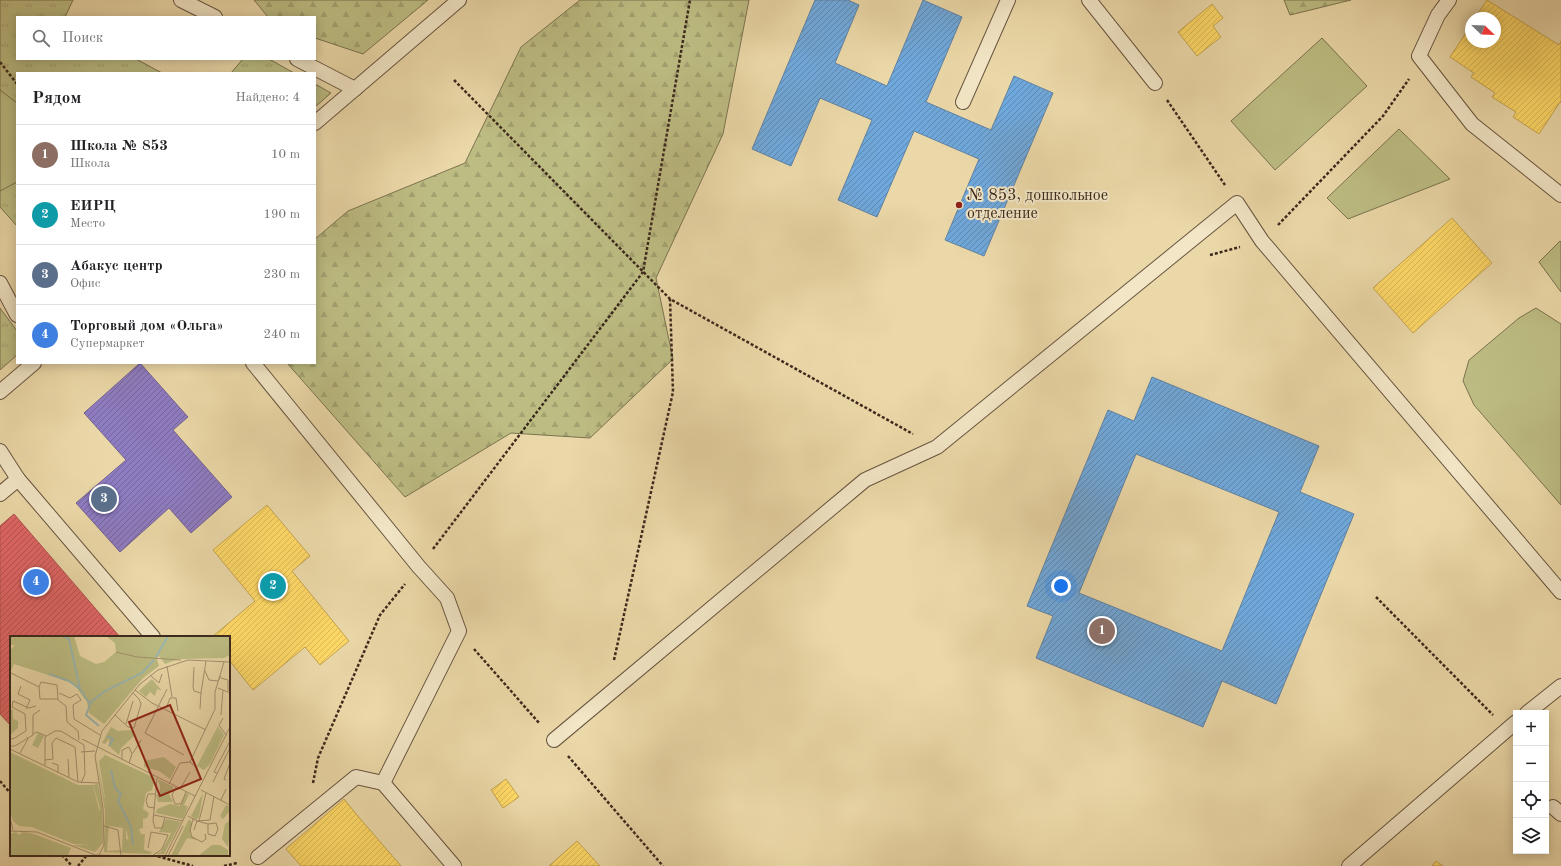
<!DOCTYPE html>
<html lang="ru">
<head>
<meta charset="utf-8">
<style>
	body { margin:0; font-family:"Old Standard TT",serif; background:#f2f2f2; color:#202124 }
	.controls { position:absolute; right:12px; bottom:12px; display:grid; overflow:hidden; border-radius:0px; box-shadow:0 2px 10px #0003 }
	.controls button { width:36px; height:36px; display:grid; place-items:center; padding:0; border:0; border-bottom:1px solid #e0e0e0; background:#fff; color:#202124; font:20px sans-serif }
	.compass { position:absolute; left:1465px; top:12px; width:36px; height:36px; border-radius:50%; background:#fff; box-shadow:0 2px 10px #0003; rotate:113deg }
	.you { position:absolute; left:1061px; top:586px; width:14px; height:14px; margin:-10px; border:3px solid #fff; border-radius:50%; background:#1a73e8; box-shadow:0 0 0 6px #1a73e833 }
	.badge { display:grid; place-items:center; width:26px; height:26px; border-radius:50%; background:#8f2418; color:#fff; font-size:13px; font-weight:700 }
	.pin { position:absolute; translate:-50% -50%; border:2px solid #fff; box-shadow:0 1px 4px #0006 }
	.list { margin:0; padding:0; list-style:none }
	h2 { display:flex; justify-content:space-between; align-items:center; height:52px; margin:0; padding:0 16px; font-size:17px }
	h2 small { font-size:13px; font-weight:400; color:#757577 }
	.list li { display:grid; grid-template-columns:26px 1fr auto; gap:12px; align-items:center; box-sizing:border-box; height:60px; padding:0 16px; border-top:1px solid #e0e0e0 }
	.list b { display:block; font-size:15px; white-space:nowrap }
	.list p { margin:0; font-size:13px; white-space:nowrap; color:#757577 }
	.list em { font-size:13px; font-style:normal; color:#757577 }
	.icon { flex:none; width:22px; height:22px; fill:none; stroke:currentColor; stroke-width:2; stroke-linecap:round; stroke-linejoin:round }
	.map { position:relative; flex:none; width:1561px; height:866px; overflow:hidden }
	.search { position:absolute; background:#fff; box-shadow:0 2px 10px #0003; left:16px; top:16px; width:300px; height:44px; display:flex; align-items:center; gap:10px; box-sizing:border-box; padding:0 14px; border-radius:0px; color:#757577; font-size:15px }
	.panel { position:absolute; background:#fff; box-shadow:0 2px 10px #0003; left:16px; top:72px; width:300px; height:292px; border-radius:0px }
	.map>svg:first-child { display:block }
	.grass { fill:url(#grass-tufts); stroke:#7c7350 }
	.forest { fill:url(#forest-firs); stroke:#7c7350 }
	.park { fill:#bdbd83; stroke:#7c7350 }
	.homes { fill:url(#homes-hatch); stroke:#c4a450 }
	.shops { fill:url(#shops-hatch); stroke:#af5450 }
	.offices { fill:url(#offices-hatch); stroke:#756391 }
	.schools { fill:url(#schools-hatch); stroke:#6082a3; fill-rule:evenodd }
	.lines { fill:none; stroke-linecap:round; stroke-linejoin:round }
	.lane-casing { stroke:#685540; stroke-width:16 }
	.path { stroke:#3c291d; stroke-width:2.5; stroke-dasharray:3 2; stroke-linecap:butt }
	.lane { stroke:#f2e6c6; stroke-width:14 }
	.poi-dot { fill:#8f2418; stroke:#f2e6c6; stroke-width:1.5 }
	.labels { text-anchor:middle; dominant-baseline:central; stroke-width:4; stroke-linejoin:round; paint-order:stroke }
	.poi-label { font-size:16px; fill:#3c291d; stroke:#f2e6c6; text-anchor:start }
	.inset-river { fill:none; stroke:#9cb8b2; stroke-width:2 }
	.inset-road { fill:none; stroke:#a59270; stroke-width:1 }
	.view { fill:#8f2418; fill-opacity:0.15; stroke:#8f2418; stroke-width:2 }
	.inset-edge { fill:none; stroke:#3c291d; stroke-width:2 }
</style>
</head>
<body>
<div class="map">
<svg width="1561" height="866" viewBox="0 0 1561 866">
	<defs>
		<pattern id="grass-tufts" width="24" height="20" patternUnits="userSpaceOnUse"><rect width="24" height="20" fill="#bdbd83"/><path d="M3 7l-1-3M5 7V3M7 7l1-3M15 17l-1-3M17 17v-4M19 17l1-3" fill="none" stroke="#a3a271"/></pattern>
		<pattern id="forest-firs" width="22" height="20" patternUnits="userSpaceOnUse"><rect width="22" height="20" fill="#bdbd83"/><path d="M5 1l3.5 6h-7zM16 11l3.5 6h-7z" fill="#a3a271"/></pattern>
		<pattern id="homes-hatch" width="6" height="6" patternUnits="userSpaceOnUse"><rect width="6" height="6" fill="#ffd966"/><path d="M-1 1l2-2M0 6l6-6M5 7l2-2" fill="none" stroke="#dbba58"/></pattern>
		<pattern id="shops-hatch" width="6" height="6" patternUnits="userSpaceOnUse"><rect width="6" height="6" fill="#e06666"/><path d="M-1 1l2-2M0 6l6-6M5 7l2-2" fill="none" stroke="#b75453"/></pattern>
		<pattern id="offices-hatch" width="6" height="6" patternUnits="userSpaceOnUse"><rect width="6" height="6" fill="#8e7cc3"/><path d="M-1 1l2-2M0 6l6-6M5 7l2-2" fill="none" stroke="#75669e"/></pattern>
		<pattern id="schools-hatch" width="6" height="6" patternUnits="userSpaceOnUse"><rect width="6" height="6" fill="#6fa8dc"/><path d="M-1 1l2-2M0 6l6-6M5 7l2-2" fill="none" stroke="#5c89b2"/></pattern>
	</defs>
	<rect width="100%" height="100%" fill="#ebd8a8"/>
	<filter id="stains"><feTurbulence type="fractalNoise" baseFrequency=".005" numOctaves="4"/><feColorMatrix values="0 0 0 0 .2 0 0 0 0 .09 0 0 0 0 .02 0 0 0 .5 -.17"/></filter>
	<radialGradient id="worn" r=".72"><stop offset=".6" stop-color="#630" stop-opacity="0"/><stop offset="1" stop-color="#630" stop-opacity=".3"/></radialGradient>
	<g class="grass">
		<path d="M0,0H73L65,17H17V59H136L162,73H17V226L0,207Z"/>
		<path d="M243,59H269L294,73H231Z"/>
		<path d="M315,84L331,93L315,107Z"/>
		<path d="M0,308L17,331V355L0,370Z"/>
	</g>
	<g class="forest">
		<path d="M254,0H428L363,54L315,38V17H268Z"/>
		<path d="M580,0H749L723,134L656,278L673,359L590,438L511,433L405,497L287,363H315V239L348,211L465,163L521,47Z"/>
		<path d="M1284,0H1351L1290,15Z"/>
	</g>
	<g class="park">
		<path d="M1322,38L1367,86L1275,170L1231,121Z"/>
		<path d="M0,90L17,103V182L0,191Z"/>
		<path d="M1399,129L1450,179L1348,219L1327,198Z"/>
		<path d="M1560,241L1561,242V292L1539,262Z"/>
		<path d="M1536,308L1561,324V505L1474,405L1463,381L1469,360L1519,318Z"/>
	</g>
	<g class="homes">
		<path d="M1487,0L1559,45L1561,41V103L1560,102L1539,134L1513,117L1516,112L1492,97L1495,93L1471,77L1474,73L1450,57L1471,25V42H1495V18H1475Z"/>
		<path d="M1212,4L1223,18L1213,26L1221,37L1197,56L1178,32Z"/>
		<path d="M1452,218L1492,263L1413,333L1373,288Z"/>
		<path d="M267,505L310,556L292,571L349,641L320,665L305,647L253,690L229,660V637H212L255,601L213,550Z"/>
		<path d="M506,779L519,797L503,808L491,790Z"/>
		<path d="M344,799L357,815L401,866H301L286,849Z"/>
		<path d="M577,841L600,866H549Z"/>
		<path d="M1436,861L1443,866H1432Z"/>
	</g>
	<path class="shops" d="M14,514L120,637H11V726L0,714V526Z"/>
	<path class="offices" d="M140,363L188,417L173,430L232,497L191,533L169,508L120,552L76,503L126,460L84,413Z"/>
	<g class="schools">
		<path d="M815,0H848L859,5L835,63L887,86L923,0L962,17L926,102L991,130L1014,76L1053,93L984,256L945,240L979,159L914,131L877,217L838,200L872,120L820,98L791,166L752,149Z"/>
		<path d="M1152,377L1319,446L1300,492L1354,514L1276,704L1222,681L1203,727L1036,658L1053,616L1027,606L1108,410L1134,421ZM1136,454L1279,512L1222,651L1079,593Z"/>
	</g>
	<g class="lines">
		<defs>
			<g id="lane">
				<path d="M181,0L215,17"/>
				<path d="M1089,0L1155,83"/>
				<path d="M1449,0L1438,15L1419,56L1472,124L1561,195"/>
				<path d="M297,59L355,89"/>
				<path d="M963,102L1008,0"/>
				<path d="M315,123L459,0"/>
				<path d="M0,283L17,315"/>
				<path d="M253,363L419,567L447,598L459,631L383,783"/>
				<path d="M0,392L34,363"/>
				<path d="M0,451L18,479L153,637"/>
				<path d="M0,494L18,479"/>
				<path d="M1527,713L1561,686"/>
				<path d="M554,740L865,480L937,447L1237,203L1262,241L1561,592"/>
				<path d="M1553,807L1561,814"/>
				<path d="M258,857L356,777L383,783L454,866"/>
				<path d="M1349,866L1516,722"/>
			</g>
		</defs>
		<use href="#lane" class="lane-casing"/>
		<g class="path">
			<path d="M0,62L17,84"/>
			<path d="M454,80L670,299L913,434"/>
			<path d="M1167,100L1225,185"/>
			<path d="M1278,225L1383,116L1409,79"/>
			<path d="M1210,255L1240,247"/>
			<path d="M433,549L643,272L690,0"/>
			<path d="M1376,597L1493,715"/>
			<path d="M474,649L540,724"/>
			<path d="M614,660L673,392L670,299"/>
			<path d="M568,756L663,866"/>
			<path d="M0,781L11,794"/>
			<path d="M313,783L318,758L380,615L405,584"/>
			<path d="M62,855L72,866"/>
			<path d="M153,855L193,866"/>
			<path d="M78,866L87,855"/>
			<path d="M224,866L237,863"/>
		</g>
		<use href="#lane" class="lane"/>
	</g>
	<circle class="poi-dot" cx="959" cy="205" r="4"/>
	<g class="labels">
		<g class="poi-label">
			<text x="967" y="196">№ 853, дошкольное<tspan x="967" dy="18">отделение</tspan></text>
		</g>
	</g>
	<g transform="translate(10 636)">
		<rect width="220" height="220" fill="#ebd8a8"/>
		<path d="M86,120L96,169L116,192V203L132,210L131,213L142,216L140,218L94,216L95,175ZM99,190L113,192L112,214L97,215ZM148,143L164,151L159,158L163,166H148L146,159L150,157V151ZM88,148L92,168L93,207L85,216L63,209H82L90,172L83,149ZM176,157L179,158L174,169L178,171L173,183L146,177L147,173L160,168L170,170ZM193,157L189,181L186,184L181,180ZM156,183L171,186L154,218H144L151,216L161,197L149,196ZM179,183L182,186L180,199L187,204L177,202L167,220H161Z" fill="#bdbd83" fill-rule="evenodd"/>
		<path d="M0,0H64L70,20L86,28L94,26L106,16L105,7L96,0H220V19L214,22L169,23L155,28L149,20L147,23L149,30L133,42L94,88L79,77L77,66L63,47L4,28L0,37V14L5,9H0ZM142,43L152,55L147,53L145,60L140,56L136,61L129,55ZM0,73L3,74V83L8,85V92L0,99ZM101,91L108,95L121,94L125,99L111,112L109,119L99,110V103L95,108L92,107ZM209,91L210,100L199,127L191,132L189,130L198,119V113ZM0,116L68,149H83L90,178V199L82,209L64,208L22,191L9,190L3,185L0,175ZM95,119L145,142L142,154L136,157L133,173L139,177L137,182L133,183V192L129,193L131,198H135L134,214L130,213L131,211L124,214L120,211L116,192L103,185L96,169L89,125ZM154,121L166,131L160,143L149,135L134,131V125ZM220,184V197L218,211L212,203L215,188ZM6,196L9,199L13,196L24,198L61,212L58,219L60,220H0V198Z" fill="#bdbd83"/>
		<path d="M208,90L214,99L200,128L194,134L187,130ZM209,91L210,100L204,108L199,127L191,132L189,130L198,119V113ZM28,97L34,100L28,112L22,109ZM216,169L220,171V175L213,183L210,180ZM202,209H210L218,214V220H183H188Z" fill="#bdbd83" fill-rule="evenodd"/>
		<path class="inset-river" d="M53,0L59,3L70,53M146,21L158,0M39,38L59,45L70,53L80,68M89,90L76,79L81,66L95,55L132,37L144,24M97,100L103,103L99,110M101,134L105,152L111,158L108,165L121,191L123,209"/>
		<path class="inset-road" d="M106,16L127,21L171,24M157,30L162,61M184,31L183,51L184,55L191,57L196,25M195,35L199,44L208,45L211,40M1,37L29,51M140,39L149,47L152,38M211,42L218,44V55M11,50L8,58L20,64L16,73M208,52L220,57M157,53L135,97L174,119M125,54L142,67L196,94M49,57L60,62L67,58L71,64L63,69L64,83L90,99M48,63H30L29,51L31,46L47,49L48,64L56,70L57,86L68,95L69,104M157,70L160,62H166L168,75M190,73L191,57M105,79L118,91L124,92L131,68L129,63L123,57M211,79L213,54M213,82L209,89L216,99M116,88L123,65M23,98L27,96L36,100M0,102L3,103L16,95L15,78L2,71L3,65L19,72L26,70M72,103L185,160M0,110H5L23,99V79L30,74M0,113L68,146L89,147M71,116L85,115M10,117L18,103L17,101M123,117L131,104M58,123L59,141M112,123V114L119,111L122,118L119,127M35,124L43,123L42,107L46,102L65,111L68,146M42,127L48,129V136M35,129V101L45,95H51L74,109L75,138L71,147M186,131L180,126L205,73V56L214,26M207,137L204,136L220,105M147,142L143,185L145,192H152L155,181M216,144L214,143L220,127M203,146L220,112M159,148L170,127L180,126M166,151L162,159L165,168H171L176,156M170,153L180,136M191,154L220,169M211,164L216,153M145,172L138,171L136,165L138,158H146M144,179L173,185M178,180L187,185L200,184L204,160M0,182L3,194M183,183L180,194L182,201L192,206L196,203L195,198M189,185L196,157M94,190L108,194L111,220M184,194L187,185L198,188V198L205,200L208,193L206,187L198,188M0,195L27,196L85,219L117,220M138,212L141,196L158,199L152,213L142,220M89,219L94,209L93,172L85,120L92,95L130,48L148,34L178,24L220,26M155,220L220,91M158,220L173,190"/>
		<path class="view" d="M160,69L191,143L150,160L119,86Z"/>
		<rect width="220" height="220" class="inset-edge"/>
	</g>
	<rect width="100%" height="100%" filter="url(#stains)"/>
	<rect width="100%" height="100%" fill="url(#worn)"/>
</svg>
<div class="controls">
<button>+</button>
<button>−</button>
<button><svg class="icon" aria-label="locate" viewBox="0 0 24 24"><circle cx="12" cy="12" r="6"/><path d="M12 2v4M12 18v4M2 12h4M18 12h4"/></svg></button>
<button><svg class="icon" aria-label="layers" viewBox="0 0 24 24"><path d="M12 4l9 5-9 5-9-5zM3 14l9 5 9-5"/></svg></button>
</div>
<svg class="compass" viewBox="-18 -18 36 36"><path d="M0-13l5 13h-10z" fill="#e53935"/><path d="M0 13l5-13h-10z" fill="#757577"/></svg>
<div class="you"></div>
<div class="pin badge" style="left:1102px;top:631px;background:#8d6e63">1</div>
<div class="pin badge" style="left:273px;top:586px;background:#0f9aa8">2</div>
<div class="pin badge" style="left:104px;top:499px;background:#5c6f8a">3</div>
<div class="pin badge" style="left:36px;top:582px;background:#3f7fe0">4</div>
<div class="search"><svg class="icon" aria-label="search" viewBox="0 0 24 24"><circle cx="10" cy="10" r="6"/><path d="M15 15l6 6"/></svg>Поиск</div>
<section class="panel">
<h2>Рядом<small>Найдено: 4</small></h2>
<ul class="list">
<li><span class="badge" style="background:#8d6e63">1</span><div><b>Школа № 853</b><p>Школа</p></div><em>10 m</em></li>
<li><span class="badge" style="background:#0f9aa8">2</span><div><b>ЕИРЦ</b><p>Место</p></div><em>190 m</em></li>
<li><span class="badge" style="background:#5c6f8a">3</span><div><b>Абакус центр</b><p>Офис</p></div><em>230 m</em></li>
<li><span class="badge" style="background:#3f7fe0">4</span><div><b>Торговый дом «Ольга»</b><p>Супермаркет</p></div><em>240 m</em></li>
</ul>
</section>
</div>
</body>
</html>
